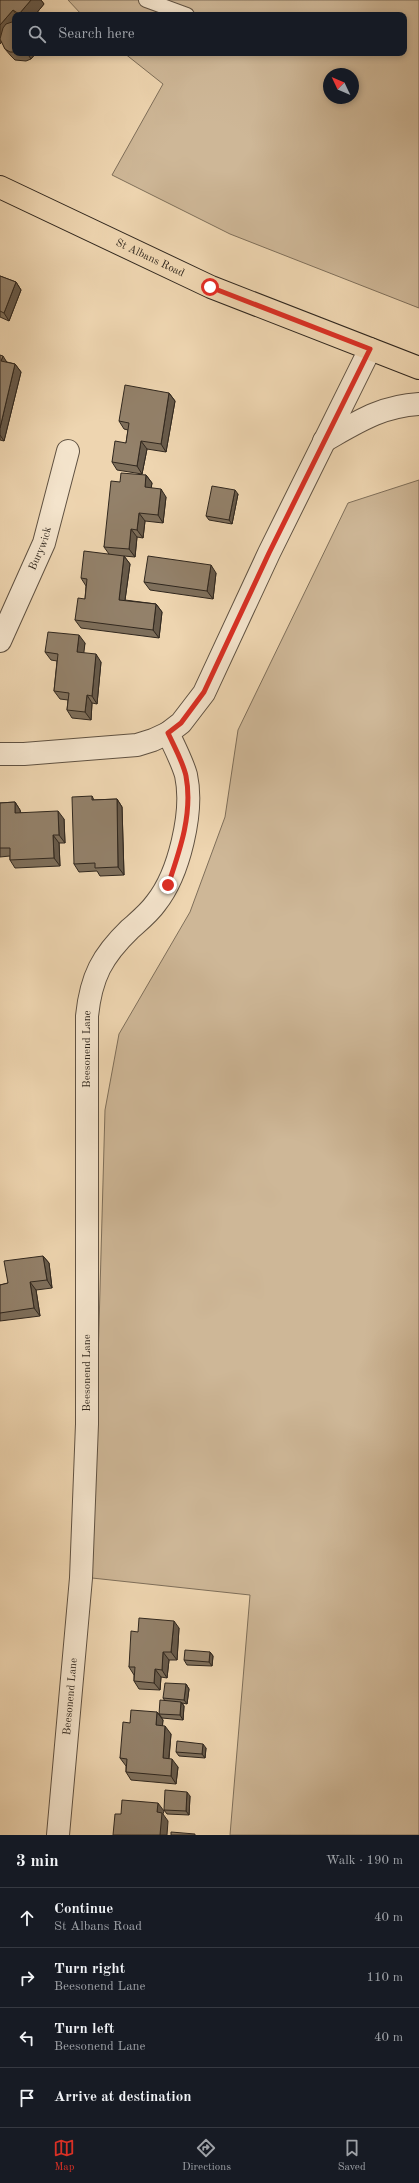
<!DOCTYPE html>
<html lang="en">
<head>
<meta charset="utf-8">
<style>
	body { margin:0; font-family:"Old Standard TT",serif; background:#20242c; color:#f1f3f6 }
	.compass { position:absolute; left:323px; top:68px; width:36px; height:36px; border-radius:50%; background:#171b24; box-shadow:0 2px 6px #0003; rotate:314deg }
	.stop { position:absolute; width:12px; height:12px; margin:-9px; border:3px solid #d93025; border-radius:50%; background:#fff }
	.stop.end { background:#d93025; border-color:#fff; box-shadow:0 1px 4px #0008 }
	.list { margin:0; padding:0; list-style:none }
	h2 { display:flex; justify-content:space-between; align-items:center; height:52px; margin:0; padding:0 16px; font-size:17px }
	h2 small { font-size:13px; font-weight:400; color:#9ea1a6 }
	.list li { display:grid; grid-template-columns:26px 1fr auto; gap:12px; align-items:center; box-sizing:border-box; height:60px; padding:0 16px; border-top:1px solid #363941 }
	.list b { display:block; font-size:15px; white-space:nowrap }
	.list p { margin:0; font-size:13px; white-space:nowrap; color:#9ea1a6 }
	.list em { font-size:13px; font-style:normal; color:#9ea1a6 }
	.icon { flex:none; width:22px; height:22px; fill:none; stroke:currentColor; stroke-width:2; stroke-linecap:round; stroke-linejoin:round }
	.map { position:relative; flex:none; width:419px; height:1835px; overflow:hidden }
	.search { position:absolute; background:#171b24; box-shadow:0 2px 6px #0003; left:12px; right:12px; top:12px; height:44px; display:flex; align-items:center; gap:10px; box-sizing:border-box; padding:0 14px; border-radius:8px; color:#9ea1a6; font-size:15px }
	.sheet { height:292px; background:#171b24 }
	nav { display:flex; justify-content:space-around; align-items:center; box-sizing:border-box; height:56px; border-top:1px solid #363941; background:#171b24; font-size:11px; color:#9ea1a6 }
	nav a { display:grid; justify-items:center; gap:2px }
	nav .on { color:#d93025 }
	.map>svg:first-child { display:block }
	.green { fill:#ceb797; stroke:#7f6f5a; fill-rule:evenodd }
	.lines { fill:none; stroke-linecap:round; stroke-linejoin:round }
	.lane-casing { stroke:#605242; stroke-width:16 }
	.street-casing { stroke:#605242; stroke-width:24 }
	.primary-casing { stroke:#30271e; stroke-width:24 }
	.lane { stroke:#f4e4cc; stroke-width:14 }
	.street { stroke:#f4e4cc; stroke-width:22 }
	.primary { stroke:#eed5b0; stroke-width:22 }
	.wall { fill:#7e6f5b; stroke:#30271e }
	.shaded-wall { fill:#675a4a; stroke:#30271e }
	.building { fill:#93816a; stroke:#30271e }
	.route { stroke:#d93025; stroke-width:5 }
	.labels { text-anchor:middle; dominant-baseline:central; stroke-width:3; stroke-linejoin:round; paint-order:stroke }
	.street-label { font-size:11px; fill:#30271e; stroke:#f4e4cc }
</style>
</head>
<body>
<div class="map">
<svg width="419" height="1835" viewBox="0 0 419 1835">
	<rect width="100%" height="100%" fill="#eed5b0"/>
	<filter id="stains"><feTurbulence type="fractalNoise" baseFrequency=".005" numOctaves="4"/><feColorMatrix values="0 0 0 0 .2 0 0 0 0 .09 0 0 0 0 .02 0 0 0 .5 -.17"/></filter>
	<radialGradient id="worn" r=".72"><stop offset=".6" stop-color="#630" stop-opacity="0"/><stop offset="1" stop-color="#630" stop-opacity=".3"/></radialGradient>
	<g class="green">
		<path d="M68,0H419V308L230,234L112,175L163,84L124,53H404V15H82ZM329,74H353V98H329Z"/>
		<path d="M419,480V1835H230L250,1595L92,1578L105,1110L119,1034L190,912L225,817L238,730L348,503Z"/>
	</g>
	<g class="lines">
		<defs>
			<path id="lane" d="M146,0L187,15"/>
			<g id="street">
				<path d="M324,441C356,423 381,406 419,404"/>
				<path id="s1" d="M0,641L44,543L68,451"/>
				<path d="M0,754H24L137,745L153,740L168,733L181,723L204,693L269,553L370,349"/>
				<path id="s2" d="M58,1835L81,1578L87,1424V1016C91,977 102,956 130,929C139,921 149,913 156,903C179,874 194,812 186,775C182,761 174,746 168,733"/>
			</g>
			<g id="primary">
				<path id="s3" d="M0,187L211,287L419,368"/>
			</g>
		</defs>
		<use href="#lane" class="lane-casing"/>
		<use href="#street" class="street-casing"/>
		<use href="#primary" class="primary-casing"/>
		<use href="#lane" class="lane"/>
		<use href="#street" class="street"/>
		<use href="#primary" class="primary"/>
	</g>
	<g class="wall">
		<path d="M0,0H41L44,4L35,15H15V53H36L31,59L26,61L15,60L11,56L5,49L2,42L0,44Z"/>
		<path d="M0,276L16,282L21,290L9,321L0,317Z"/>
		<path d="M0,355L7,362L15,364L21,372L4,441L0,440Z"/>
		<path d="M169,393L175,401L166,452L147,449L142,474L117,470L112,462L126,443L128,430L124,429L119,421Z"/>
		<path d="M146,475L152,483L151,488L166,497L163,523L145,521L143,538L137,537L135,557L124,556L130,564L125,600L156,604L162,612L159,638L81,628L75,620L85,599L86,586L81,578L109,554L104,547L120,482Z"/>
		<path d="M238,494L232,524L209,520L206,516Z"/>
		<path d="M216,573L213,599L150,590L144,582Z"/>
		<path d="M85,643L83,653L101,662L97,704L92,703L91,720L72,718L67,710L68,700L60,699L54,691L57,661L51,660L45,652Z"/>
		<path d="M92,796L94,800L117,799L122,807L124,875L100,876L97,871L79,872L74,864Z"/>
		<path d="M15,802L20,810L21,813L64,819L65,843H59L60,866L15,868L10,860V856L0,857V803Z"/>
		<path d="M43,1256L49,1263L52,1288L36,1290L40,1316L0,1321V1285L8,1283Z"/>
		<path d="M179,1628L177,1660H169L167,1678L161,1677L160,1690L139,1689L134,1681V1675L129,1667L138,1632Z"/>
		<path d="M210,1652L213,1656L212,1666L187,1665L184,1660Z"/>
		<path d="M186,1684L189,1689L187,1704L182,1703L184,1706L183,1720L162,1718L159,1714L165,1701L163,1698Z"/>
		<path d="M157,1712L163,1720L162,1726L171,1734L169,1759L178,1767L176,1784L131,1780L126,1772V1766L120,1758L130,1723Z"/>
		<path d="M206,1748L205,1758L179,1756L176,1752Z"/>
		<path d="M190,1796L189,1815L167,1814L164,1810Z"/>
	</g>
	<g class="shaded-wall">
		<path d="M31,0H41L44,4L35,15H19V14Z"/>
		<path d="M13,10L17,15H15V27L0,44V25Z"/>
		<path d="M27,53H36L31,59Z"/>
		<path d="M16,282L21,290L9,321L4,313Z"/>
		<path d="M3,356L8,364L1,361Z"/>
		<path d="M15,364L21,372L4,441L0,435V428Z"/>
		<path d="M169,393L175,401L166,452L161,444Z"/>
		<path d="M141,441L147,449L142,474L137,466Z"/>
		<path d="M146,475L152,483L150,495L145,487Z"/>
		<path d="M161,489L166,497L163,523L158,515Z"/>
		<path d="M235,490L238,494L232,524L229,520Z"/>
		<path d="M139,513L145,521L143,538L137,530Z"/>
		<path d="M131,529L137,537L135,557L129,549Z"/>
		<path d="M124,556L130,564L124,607L119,600Z"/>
		<path d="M211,565L216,573L213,599L207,591Z"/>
		<path d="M156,604L162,612L159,638L153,630Z"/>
		<path d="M79,635L85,643L83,660L77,652Z"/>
		<path d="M96,654L101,662L97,704L92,696Z"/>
		<path d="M87,695L92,703L91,720L85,712Z"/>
		<path d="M117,799L122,807L124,875L118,867Z"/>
		<path d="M15,802L20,810L21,821L15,813Z"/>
		<path d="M58,811L64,819L65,843L59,835Z"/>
		<path d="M53,835L59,843L60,866L54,858Z"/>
		<path d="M43,1256L49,1263L52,1288L47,1280Z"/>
		<path d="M30,1282L36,1290L40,1316L34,1308Z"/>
		<path d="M174,1621L179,1628L177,1660L171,1652Z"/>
		<path d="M163,1652L169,1660L167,1678L162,1670Z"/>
		<path d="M210,1652L213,1656L212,1666L209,1662Z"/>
		<path d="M155,1669L161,1677L160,1690L154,1683Z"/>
		<path d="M186,1684L189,1689L187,1704L184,1700Z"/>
		<path d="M181,1702L184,1706L183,1720L180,1715Z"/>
		<path d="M157,1712L163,1720L162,1733L156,1725Z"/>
		<path d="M165,1726L171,1734L168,1766L163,1758Z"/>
		<path d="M203,1744L206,1748L205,1758L202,1754Z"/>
		<path d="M172,1759L178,1767L176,1784L171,1776Z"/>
		<path d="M187,1792L190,1796L189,1815L186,1811Z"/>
		<path d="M158,1803L164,1811L163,1814L168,1821L167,1835H160L157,1812Z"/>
	</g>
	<g class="building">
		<path d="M0,0H31L19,14L13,10L0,25Z"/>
		<path d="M15,21V52H10L5,49L0,39L3,28L6,24Z"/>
		<path d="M0,276L16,282L4,313L0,311Z"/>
		<path d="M0,355L3,356L1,361L15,364L0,428Z"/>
		<path d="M125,385L169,393L161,444L141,441L137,466L112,462L115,441L126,443L129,423L119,421Z"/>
		<path d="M121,473L146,475L145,487L161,489L158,515L139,513L137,530L131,529L129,549L104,547L111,481L120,482Z"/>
		<path d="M212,486L235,490L229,520L206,516Z"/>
		<path d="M84,551L124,556L119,600L156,604L153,630L75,620L78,598L85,599L87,579L81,578Z"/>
		<path d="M148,556L211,565L207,591L144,582Z"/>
		<path d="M48,632L79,635L77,652L96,654L92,696L87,695L85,712L67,710L69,693L54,691L58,654L45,652Z"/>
		<path d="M92,796V800L117,799L118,867L95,868V863L74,864L72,797Z"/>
		<path d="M15,802V813L58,811L59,835H53L54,858L10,860V848H0V803Z"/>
		<path d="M43,1256L47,1280L30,1282L34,1308L0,1313V1285L8,1283L4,1261Z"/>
		<path d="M139,1618L174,1621L171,1652H163L162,1670L155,1669L154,1683L134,1681L135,1667H129L131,1631L138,1632Z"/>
		<path d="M185,1650L210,1652L209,1662L184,1660Z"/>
		<path d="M165,1683L186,1684L184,1700L163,1698Z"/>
		<path d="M160,1700L181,1702L180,1715L159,1714Z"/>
		<path d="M131,1710L157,1712L156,1725L165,1726L163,1758L172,1759L171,1776L126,1772L127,1759L120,1758L123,1722L130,1723Z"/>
		<path d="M177,1741L203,1744L202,1754L176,1752Z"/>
		<path d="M165,1790L187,1792L186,1811L164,1810Z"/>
		<path d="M122,1800L158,1803L157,1812L162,1813L160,1835H113L115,1814H121Z"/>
		<path d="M171,1832L195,1834V1835H171Z"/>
	</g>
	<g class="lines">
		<path class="route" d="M168,885C180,850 193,813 186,776C183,762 174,746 168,733L181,723L204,692L269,553L370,349L210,287"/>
	</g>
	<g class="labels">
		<g class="street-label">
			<text stroke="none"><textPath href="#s3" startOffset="166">St Albans Road</textPath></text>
			<text stroke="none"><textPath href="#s1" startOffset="101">Burywick</textPath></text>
			<text stroke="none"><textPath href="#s2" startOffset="787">Beesonend Lane</textPath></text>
			<text transform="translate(87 1373) rotate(-90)">Beesonend Lane</text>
			<text stroke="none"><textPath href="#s2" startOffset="139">Beesonend Lane</textPath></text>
		</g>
	</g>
	<rect width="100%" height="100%" filter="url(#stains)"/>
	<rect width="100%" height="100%" fill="url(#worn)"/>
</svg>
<svg class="compass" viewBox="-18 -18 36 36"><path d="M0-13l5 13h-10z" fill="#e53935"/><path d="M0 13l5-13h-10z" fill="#9ea1a6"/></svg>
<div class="stop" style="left:210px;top:287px"></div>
<div class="stop end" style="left:168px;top:885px"></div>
<div class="search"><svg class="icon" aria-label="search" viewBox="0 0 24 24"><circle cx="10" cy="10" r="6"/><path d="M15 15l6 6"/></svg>Search here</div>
</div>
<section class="sheet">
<h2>3 min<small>Walk · 190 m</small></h2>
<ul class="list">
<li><svg class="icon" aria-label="ahead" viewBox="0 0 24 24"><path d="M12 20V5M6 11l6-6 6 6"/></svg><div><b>Continue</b><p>St Albans Road</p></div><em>40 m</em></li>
<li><svg class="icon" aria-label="right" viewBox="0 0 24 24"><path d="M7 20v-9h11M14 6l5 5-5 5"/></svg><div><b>Turn right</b><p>Beesonend Lane</p></div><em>110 m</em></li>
<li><svg class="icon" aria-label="left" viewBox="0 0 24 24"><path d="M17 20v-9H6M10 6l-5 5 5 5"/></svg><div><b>Turn left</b><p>Beesonend Lane</p></div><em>40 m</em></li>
<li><svg class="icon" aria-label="arrive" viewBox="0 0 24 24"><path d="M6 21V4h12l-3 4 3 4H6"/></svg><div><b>Arrive at destination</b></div></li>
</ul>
</section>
<nav>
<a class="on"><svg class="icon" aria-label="map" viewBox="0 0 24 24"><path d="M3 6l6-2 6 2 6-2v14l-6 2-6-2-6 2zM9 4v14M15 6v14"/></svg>Map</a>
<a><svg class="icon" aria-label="directions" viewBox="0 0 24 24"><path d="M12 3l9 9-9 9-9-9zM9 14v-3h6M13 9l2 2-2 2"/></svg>Directions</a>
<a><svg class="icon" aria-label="saved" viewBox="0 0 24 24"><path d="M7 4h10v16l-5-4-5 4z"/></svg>Saved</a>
</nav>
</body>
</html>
